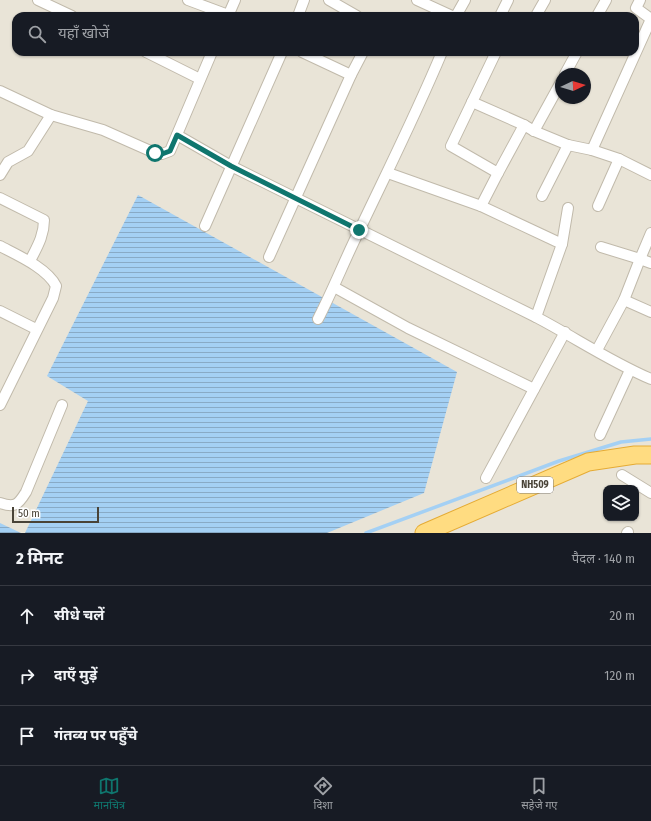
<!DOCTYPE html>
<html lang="hi">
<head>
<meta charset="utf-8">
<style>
	body { margin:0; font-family:"Fira Sans Condensed","Noto Sans Devanagari",sans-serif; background:#242831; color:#f1f3f6 }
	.controls { position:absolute; right:12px; bottom:12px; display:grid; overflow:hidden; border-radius:8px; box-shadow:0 1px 3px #0004 }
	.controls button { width:36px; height:36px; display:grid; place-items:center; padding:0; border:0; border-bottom:1px solid #363941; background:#171b24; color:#f1f3f6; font:20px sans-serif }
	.compass { position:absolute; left:555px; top:68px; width:36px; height:36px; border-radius:50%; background:#171b24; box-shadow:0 1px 3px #0004; rotate:86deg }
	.scale { position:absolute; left:12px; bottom:10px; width:87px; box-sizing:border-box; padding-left:4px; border:2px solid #494337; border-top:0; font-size:11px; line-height:14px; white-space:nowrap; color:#494337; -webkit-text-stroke:3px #fff; paint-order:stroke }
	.stop { position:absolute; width:12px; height:12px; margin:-9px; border:3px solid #0f766e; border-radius:50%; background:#fff }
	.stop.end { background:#0f766e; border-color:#fff; box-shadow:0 1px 4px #0008 }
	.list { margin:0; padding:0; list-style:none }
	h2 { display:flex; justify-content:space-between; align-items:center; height:52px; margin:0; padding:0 16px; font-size:17px }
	h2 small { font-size:13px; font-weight:400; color:#9ea1a6 }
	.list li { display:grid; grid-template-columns:26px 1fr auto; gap:12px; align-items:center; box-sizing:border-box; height:60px; padding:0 16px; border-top:1px solid #363941 }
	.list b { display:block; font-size:15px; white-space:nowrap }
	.list em { font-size:13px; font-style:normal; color:#9ea1a6 }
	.icon { flex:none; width:22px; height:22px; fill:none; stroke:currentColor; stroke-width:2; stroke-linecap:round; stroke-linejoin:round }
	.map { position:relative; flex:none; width:651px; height:533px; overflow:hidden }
	.search { position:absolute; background:#171b24; box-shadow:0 1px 3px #0004; left:12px; right:12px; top:12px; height:44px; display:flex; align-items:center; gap:10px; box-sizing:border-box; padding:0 14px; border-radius:12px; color:#9ea1a6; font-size:15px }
	.sheet { height:232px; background:#171b24 }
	nav { display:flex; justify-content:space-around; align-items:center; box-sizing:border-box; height:56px; border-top:1px solid #363941; background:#171b24; font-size:11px; color:#9ea1a6 }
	nav a { display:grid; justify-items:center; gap:2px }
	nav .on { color:#0f766e }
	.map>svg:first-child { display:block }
	.residential { fill:#e9e4d7; fill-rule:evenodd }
	.water { fill:url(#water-rules) }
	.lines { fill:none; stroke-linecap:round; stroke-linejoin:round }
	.stream { stroke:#a4d0f4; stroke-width:3.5 }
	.minor-casing { stroke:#c1baab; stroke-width:12 }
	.trunk-casing { stroke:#e5ab34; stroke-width:19 }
	.minor { stroke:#fff; stroke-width:10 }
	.trunk { stroke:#ffdc81; stroke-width:17 }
	.route { stroke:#0f766e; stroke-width:5 }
	.labels { text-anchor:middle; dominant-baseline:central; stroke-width:3; stroke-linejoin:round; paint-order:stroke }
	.shield { fill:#fff; stroke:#807b73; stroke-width:1 }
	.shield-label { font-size:10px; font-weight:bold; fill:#494337 }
</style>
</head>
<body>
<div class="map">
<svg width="651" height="533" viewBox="0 0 651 533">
	<defs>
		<pattern id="water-rules" width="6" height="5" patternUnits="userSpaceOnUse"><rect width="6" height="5" fill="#a4d0f4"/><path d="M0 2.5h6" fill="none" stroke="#88aac6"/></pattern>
	</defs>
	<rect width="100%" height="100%" fill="#f5f2e9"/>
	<path class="residential" d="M0,0H651V533H0ZM16,16H635V52H16ZM561,74H585V98H561ZM606,488H636V518H606Z"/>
	<g class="water">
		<path d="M138,195L457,372L424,493L327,533H25L88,401L47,376Z"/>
		<path d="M0,523L21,533H0Z"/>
	</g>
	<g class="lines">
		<path class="stream" d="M366,533L559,461L621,442L651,439"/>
		<defs>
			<g id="minor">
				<path d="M38,0L72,16"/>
				<path d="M188,0L231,16"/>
				<path d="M329,0L357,16"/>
				<path d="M417,0L452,16"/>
				<path d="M537,14L545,0"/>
				<path d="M228,16L235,0"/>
				<path d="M298,16L304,0"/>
				<path d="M456,16L465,0"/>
				<path d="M500,16L508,0"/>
				<path d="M597,16L606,0"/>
				<path d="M146,52L200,79"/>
				<path d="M302,52L351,75"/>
				<path d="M496,52L451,146L498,173L524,125"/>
				<path d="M565,74L577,52"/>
				<path d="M0,91L51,115L103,130L155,153L162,154L170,151L212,52"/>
				<path d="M472,102L524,125L534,131L568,145L592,150L619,159L651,175"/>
				<path d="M534,131L561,82"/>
				<path d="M177,135L231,166L536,317C574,337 611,362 651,379"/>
				<path d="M592,150L651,19L636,8L640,0"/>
				<path d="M388,173L481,206L562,244L536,317"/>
				<path d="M0,175L8,162L28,151L51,115"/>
				<path d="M542,196L568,145"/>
				<path d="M0,198L44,220C44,236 37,247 30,261"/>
				<path d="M481,206L498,173"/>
				<path d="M598,206L619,159"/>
				<path d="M205,226L282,52"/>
				<path d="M562,244L568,208"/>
				<path d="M0,246C17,255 47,268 56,286L53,298L0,405"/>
				<path d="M601,247L640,259L651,233"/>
				<path d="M269,257L351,75L363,52"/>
				<path d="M334,287L408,328L534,389"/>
				<path d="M624,300L651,312"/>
				<path d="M0,311L36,329"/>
				<path d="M318,319C333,290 345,259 360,229C388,170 417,112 442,52"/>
				<path d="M597,350L624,300L640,259L651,263"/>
				<path d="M600,435L630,370"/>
				<path d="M622,475L651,493"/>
				<path d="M486,478L565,332"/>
				<path d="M0,503C15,508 18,505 26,492L62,405"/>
				<path d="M627,533L628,532"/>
			</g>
			<path id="trunk" d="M424,533L588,462L635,455H651"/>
		</defs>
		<use href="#minor" class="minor-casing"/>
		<use href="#trunk" class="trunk-casing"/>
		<use href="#minor" class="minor"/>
		<use href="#trunk" class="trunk"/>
	</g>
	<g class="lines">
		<path class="route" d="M155,153L162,154L170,151L177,135L231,166L359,230"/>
	</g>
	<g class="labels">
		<rect class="shield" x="517" y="477" width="36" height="16" rx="3"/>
		<g class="shield-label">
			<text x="535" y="485">NH509</text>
		</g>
	</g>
</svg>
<div class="controls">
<button><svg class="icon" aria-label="layers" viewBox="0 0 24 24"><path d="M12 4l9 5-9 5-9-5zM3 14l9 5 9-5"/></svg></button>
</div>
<svg class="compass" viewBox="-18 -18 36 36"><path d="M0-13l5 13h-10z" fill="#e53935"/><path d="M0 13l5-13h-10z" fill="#9ea1a6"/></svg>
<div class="scale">50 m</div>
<div class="stop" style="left:155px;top:153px"></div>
<div class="stop end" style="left:359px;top:230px"></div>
<div class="search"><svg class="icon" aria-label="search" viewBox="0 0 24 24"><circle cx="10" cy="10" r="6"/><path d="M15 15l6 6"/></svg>यहाँ खोजें</div>
</div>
<section class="sheet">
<h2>2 मिनट<small>पैदल · 140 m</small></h2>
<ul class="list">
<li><svg class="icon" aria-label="ahead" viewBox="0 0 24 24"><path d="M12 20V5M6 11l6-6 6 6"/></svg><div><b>सीधे चलें</b></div><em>20 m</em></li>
<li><svg class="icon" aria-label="right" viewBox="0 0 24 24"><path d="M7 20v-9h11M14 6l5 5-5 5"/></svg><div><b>दाएँ मुड़ें</b></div><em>120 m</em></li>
<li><svg class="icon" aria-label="arrive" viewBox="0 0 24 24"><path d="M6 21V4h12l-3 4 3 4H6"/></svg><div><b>गंतव्य पर पहुँचे</b></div></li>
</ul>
</section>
<nav>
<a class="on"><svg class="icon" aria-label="map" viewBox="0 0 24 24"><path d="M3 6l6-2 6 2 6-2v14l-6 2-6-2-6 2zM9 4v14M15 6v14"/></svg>मानचित्र</a>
<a><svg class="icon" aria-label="directions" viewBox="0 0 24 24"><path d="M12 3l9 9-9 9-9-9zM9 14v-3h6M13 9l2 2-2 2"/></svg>दिशा</a>
<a><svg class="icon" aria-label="saved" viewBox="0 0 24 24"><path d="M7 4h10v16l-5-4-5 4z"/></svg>सहेजे गए</a>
</nav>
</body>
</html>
